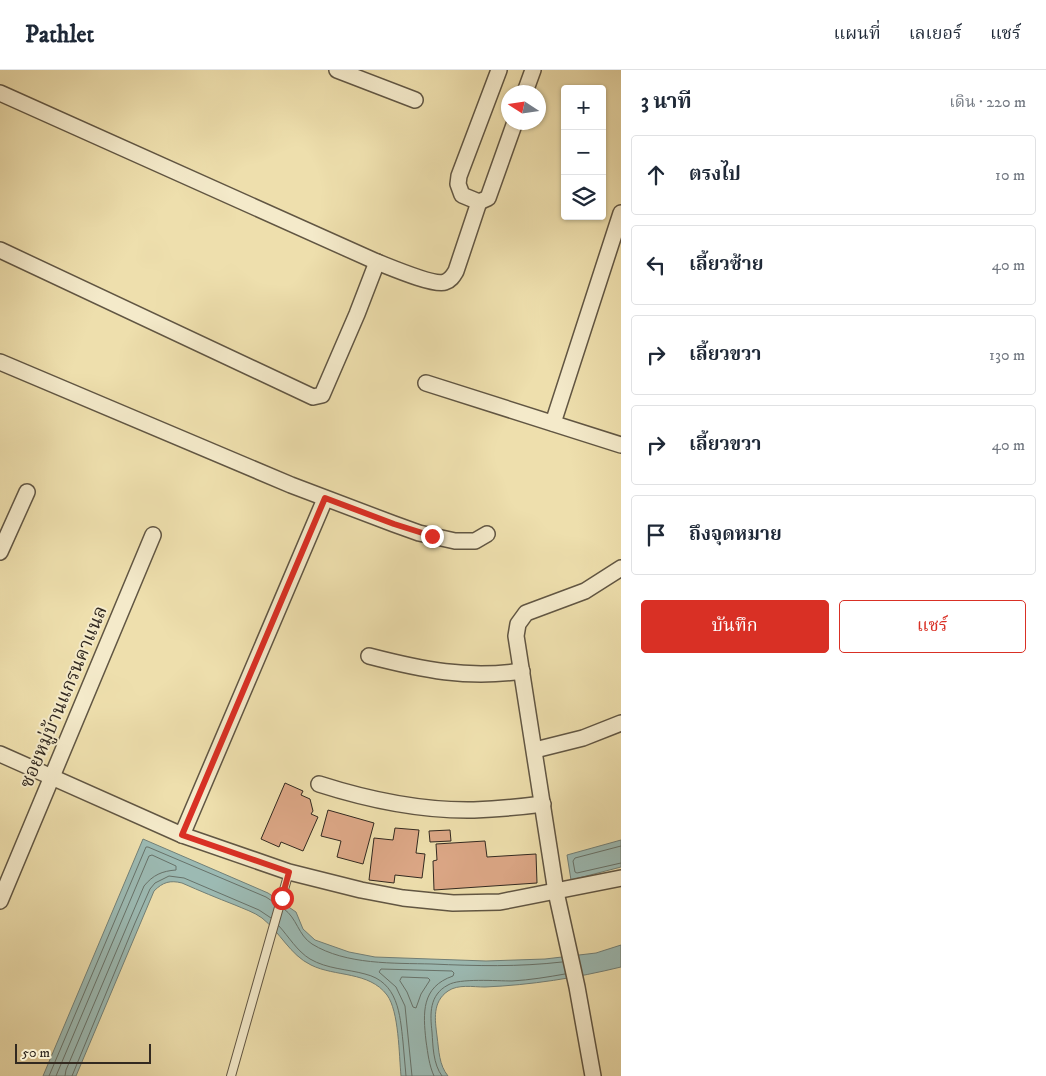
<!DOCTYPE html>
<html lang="th">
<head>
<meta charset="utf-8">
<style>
	body { margin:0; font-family:"IM FELL DW Pica","Noto Serif Thai",serif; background:#f6f6f7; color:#1f2937 }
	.controls { position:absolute; right:15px; top:15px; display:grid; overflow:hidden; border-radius:5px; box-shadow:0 1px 4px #0004 }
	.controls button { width:45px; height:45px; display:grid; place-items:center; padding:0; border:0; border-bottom:1px solid #e0e1e3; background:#fff; color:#1f2937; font:25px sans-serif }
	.compass { position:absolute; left:501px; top:15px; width:45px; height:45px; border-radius:50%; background:#fff; box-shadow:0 1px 4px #0004; rotate:282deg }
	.scale { position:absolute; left:15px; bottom:12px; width:136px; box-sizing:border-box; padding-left:5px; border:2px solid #322920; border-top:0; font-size:14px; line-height:18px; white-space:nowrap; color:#322920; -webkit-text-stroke:4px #f4eaca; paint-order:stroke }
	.stop { position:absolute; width:15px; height:15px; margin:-11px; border:4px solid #d93025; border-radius:50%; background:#fff }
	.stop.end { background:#d93025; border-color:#fff; box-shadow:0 1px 5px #0008 }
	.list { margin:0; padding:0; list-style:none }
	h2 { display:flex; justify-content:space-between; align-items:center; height:65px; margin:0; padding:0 20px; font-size:21px }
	h2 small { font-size:16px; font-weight:400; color:#747a83 }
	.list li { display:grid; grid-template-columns:32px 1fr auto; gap:15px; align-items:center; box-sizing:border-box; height:80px; margin:0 10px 10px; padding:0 10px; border:1px solid #e0e1e3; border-radius:5px }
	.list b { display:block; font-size:19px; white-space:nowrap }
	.list em { font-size:16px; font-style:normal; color:#747a83 }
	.actions { display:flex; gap:10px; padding:15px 20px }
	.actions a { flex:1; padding:11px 0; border:1px solid #d93025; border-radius:5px; text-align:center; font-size:18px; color:#d93025 }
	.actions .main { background:#d93025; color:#fff }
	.icon { flex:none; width:28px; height:28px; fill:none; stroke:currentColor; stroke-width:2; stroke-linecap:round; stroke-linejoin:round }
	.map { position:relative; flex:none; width:621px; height:1006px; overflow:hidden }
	header { display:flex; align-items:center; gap:30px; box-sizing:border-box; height:70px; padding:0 25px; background:#fff; border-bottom:1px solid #e0e1e3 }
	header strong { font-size:24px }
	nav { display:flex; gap:28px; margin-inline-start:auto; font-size:18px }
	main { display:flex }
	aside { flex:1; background:#fff }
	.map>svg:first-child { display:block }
	.water { fill:#9cbab3; stroke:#728078 }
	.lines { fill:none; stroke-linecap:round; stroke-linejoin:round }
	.shore { stroke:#67726a; stroke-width:1 }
	.building { fill:#dca786; stroke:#322920 }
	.lane-casing { stroke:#615643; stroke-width:10 }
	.street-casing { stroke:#615643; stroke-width:18 }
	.lane { stroke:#f4eaca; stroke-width:8 }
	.street { stroke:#f4eaca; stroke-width:15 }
	.route { stroke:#d93025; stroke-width:6 }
	.labels { text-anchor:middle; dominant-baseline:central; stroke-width:4; stroke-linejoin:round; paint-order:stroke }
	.street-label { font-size:19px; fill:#322920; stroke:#f4eaca }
</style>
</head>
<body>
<header>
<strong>Pathlet</strong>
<nav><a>แผนที่</a><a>เลเยอร์</a><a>แชร์</a></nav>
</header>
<main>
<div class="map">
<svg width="621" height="1006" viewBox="0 0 621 1006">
	<rect width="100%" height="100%" fill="#eedfad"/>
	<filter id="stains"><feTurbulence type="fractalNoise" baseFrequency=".004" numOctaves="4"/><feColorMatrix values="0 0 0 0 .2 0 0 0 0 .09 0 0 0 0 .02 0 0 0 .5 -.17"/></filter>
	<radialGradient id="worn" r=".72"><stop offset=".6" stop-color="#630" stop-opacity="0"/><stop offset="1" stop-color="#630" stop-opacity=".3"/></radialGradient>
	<g class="water">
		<path d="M143,769L268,823L296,842L303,859L315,870L349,882L375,887L486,891L545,889L596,883L621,875V897C576,908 531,915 485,917C473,917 458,914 448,921C432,932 435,950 437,966C439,981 439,995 448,1006H401C399,985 399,941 387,925C369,901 335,907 311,895C290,885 280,862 262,848C254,842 244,839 235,835C217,828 200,821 182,813C170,810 163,812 154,821L76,1006H43Z"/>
		<path d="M621,770V797L571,810L567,785Z"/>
	</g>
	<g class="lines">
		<g class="shore">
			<path d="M621,776L575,788L573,791L575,802L577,803L621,793"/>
			<path d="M284,839C297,848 298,865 312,874C346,895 394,893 432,894C476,896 519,897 562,892"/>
			<path d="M279,856C289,867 297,881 310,889C327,899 347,899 365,904C398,912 400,944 403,972C404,983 405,995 406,1006"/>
			<path d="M402,907L428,908L430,910L421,924L416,938L413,937L407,922L400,911Z"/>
			<path d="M49,1006L146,777H148L266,827L275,833"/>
			<path d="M56,1006L149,786L152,785L176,796V800C162,801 153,805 144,816L66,1000L65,1006"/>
			<path d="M72,1006L135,853L150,819L155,813L169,806L184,808L259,840L271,848"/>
			<path d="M412,1006L405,936L396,917L379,902L381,899L452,901L454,903L453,906C421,917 423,943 426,971C428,984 429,995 434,1006"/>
			<path d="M442,1006C433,994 433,976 432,962C430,944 429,925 448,915C459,908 497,911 512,911C530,910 548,907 565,904"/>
		</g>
	</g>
	<g class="building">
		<path d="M285,713L303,721L301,725L310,729L313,741L311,744L318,747L303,781L281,772L279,777L261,769Z"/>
		<path d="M328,740L374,753L363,794L337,787L341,771L321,766Z"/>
		<path d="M395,758L419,760L416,783L425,784L422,808L395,805L394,813L369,810L374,768L393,770Z"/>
		<path d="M450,760L451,771L430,772L429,761Z"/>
		<path d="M485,771L487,787L536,784L537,813L434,820L433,791L437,790L436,774Z"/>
	</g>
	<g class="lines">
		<defs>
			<path id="lane" d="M231,1006L289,802"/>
			<g id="street">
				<path d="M337,0L415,30"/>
				<path d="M499,0L459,106L458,114L462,125L479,132L488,128L515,52"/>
				<path d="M525,22L533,0"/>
				<path d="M0,23L377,192C390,197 434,216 445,212C451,210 453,206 456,201L479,132"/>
				<path d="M0,180L313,327L322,325L357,244L377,192"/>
				<path d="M0,292L291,415L394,454L419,463L455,471H475L487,464"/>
				<path d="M426,313L621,375"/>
				<path d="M553,353L621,143"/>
				<path d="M0,482L27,422"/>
				<path d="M369,586C423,600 467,609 522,601"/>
				<path d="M535,680L583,668L621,653"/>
				<path d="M0,684L182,765L289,802L361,820L403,828L453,833L500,832L621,808"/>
				<path d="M319,714C369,730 421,741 474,740C497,739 520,737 543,734"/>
				<path d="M182,765L325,429"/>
				<path d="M0,831L153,465"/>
				<path d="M593,1006L577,917L556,822L516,566L518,554L526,543L585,521L621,498"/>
			</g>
		</defs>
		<use href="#lane" class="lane-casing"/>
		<use href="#street" class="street-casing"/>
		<use href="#lane" class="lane"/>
		<use href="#street" class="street"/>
	</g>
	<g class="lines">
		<path class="route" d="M282,828L289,802L182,765L325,428L394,454L432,466"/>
	</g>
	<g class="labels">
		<g class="street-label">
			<text transform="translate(64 627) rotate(-67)">ซอยหมู่บ้านแกรนคาแนล</text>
		</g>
	</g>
	<rect width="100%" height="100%" filter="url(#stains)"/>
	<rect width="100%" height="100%" fill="url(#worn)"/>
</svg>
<div class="controls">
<button>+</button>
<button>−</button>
<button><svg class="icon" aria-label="layers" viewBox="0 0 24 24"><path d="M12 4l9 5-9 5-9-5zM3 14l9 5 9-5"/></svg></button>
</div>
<svg class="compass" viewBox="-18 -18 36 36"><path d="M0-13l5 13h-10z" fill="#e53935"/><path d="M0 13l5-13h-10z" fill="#747a83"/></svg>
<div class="scale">50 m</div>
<div class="stop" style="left:282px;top:828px"></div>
<div class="stop end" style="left:432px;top:466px"></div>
</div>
<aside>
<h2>3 นาที<small>เดิน · 220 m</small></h2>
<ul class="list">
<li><svg class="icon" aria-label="ahead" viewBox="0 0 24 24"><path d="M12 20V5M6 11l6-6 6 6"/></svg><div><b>ตรงไป</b></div><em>10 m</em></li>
<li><svg class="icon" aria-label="left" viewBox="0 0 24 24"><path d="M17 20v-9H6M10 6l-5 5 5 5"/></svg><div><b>เลี้ยวซ้าย</b></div><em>40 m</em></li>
<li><svg class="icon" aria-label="right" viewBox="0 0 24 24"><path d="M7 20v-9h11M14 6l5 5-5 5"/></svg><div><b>เลี้ยวขวา</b></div><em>130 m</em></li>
<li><svg class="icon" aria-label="right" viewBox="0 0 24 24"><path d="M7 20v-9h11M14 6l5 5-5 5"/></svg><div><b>เลี้ยวขวา</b></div><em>40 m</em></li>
<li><svg class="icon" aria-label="arrive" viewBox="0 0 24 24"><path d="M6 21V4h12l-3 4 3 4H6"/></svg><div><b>ถึงจุดหมาย</b></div></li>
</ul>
<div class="actions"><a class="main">บันทึก</a><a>แชร์</a></div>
</aside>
</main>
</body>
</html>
